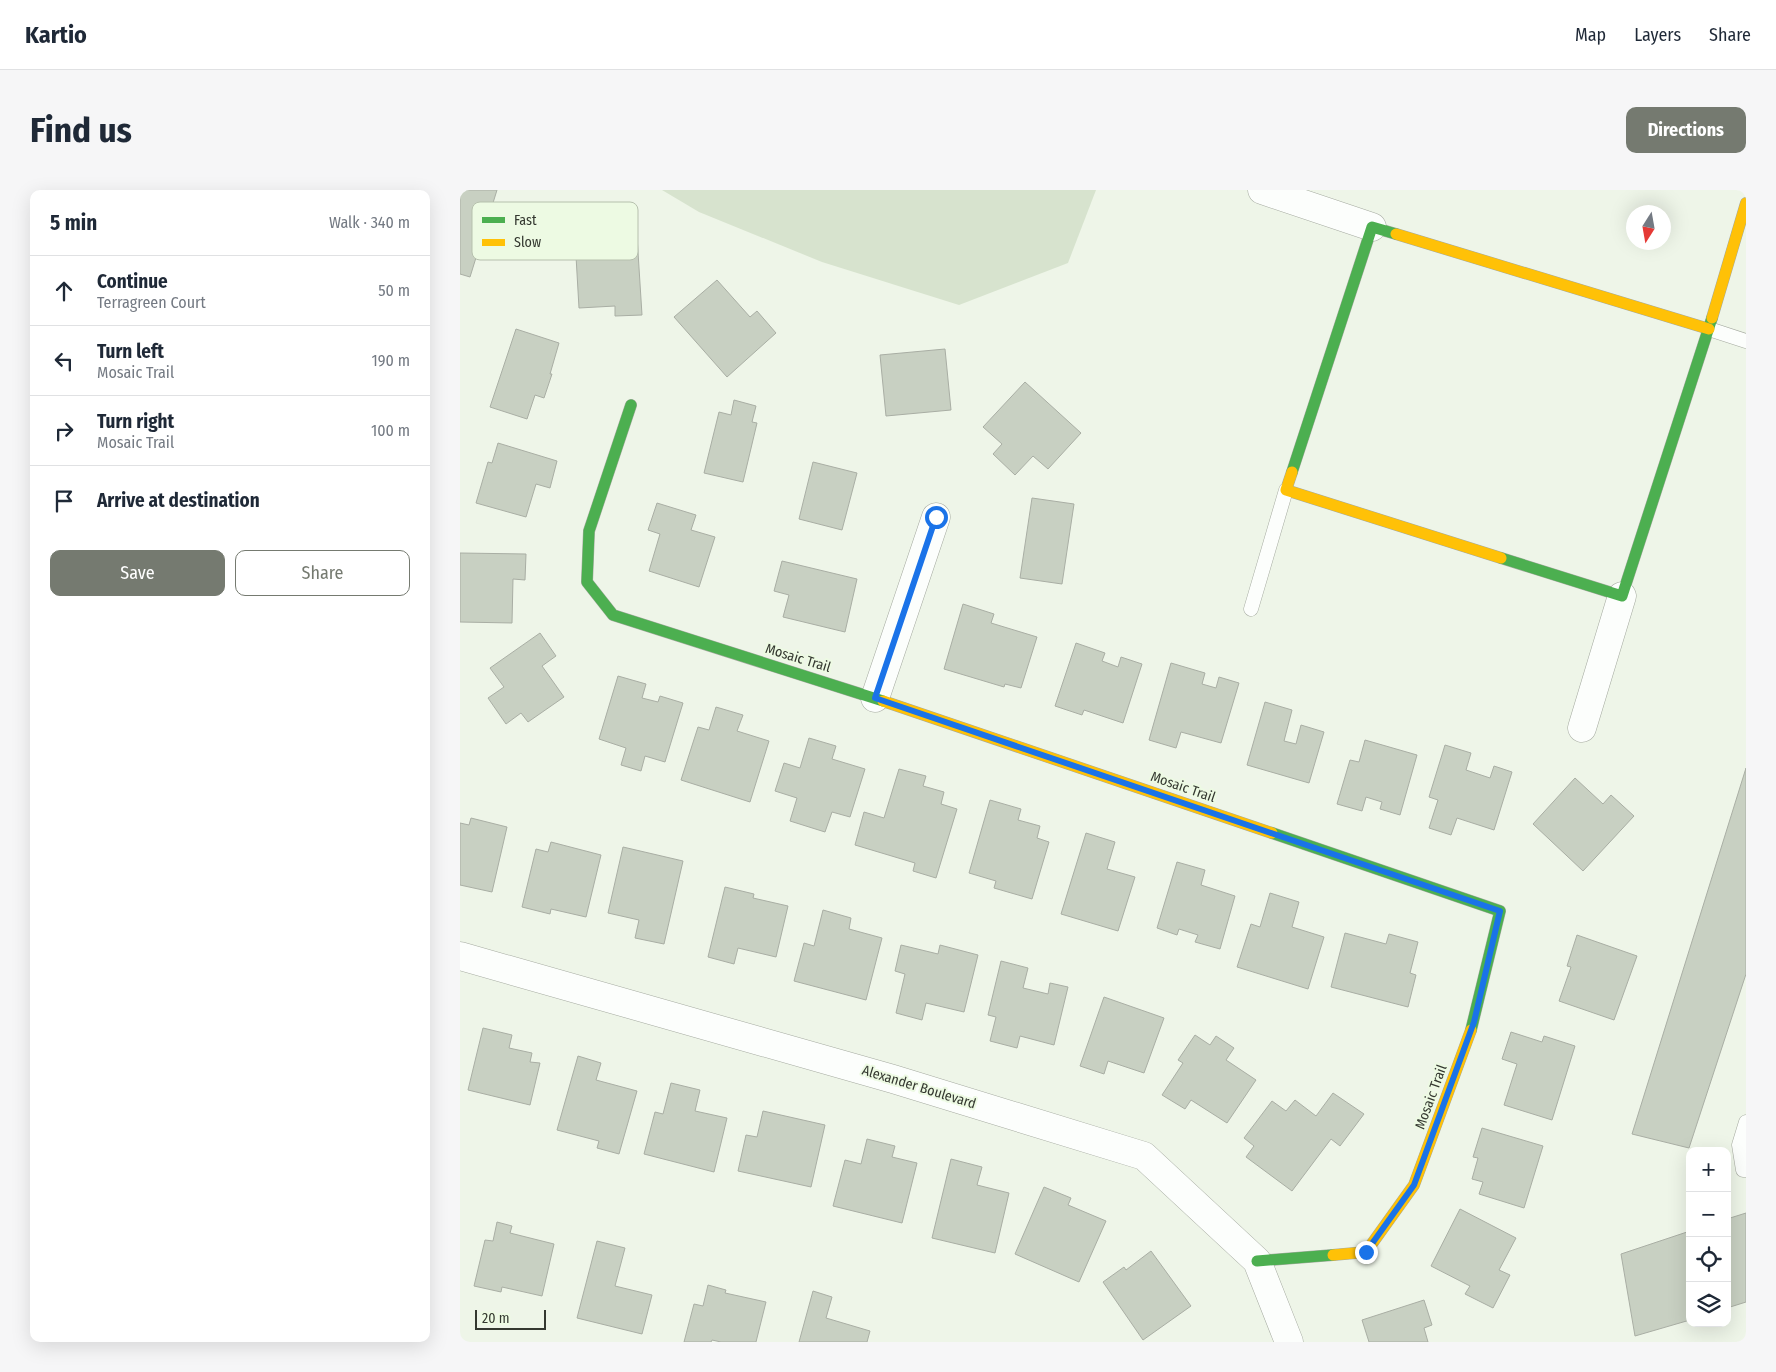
<!DOCTYPE html>
<html lang="en">
<head>
<meta charset="utf-8">
<style>
	body { margin:0; font-family:"Fira Sans Condensed",sans-serif; background:#f6f6f7; color:#1f2937 }
	.controls { position:absolute; right:15px; bottom:15px; display:grid; overflow:hidden; border-radius:10px; box-shadow:0 5px 20px #0002 }
	.controls button { width:45px; height:45px; display:grid; place-items:center; padding:0; border:0; border-bottom:1px solid #e0e1e3; background:#fff; color:#1f2937; font:25px sans-serif }
	.compass { position:absolute; left:1166px; top:15px; width:45px; height:45px; border-radius:50%; background:#fff; box-shadow:0 5px 20px #0002; rotate:191deg }
	.scale { position:absolute; left:15px; bottom:12px; width:71px; box-sizing:border-box; padding-left:5px; border:2px solid #343830; border-top:0; font-size:14px; line-height:18px; white-space:nowrap; color:#343830; -webkit-text-stroke:4px #edfae3; paint-order:stroke }
	.stop { position:absolute; width:15px; height:15px; margin:-11px; border:4px solid #1a73e8; border-radius:50%; background:#fff }
	.stop.end { background:#1a73e8; border-color:#fff; box-shadow:0 1px 5px #0008 }
	.list { margin:0; padding:0; list-style:none }
	h2 { display:flex; justify-content:space-between; align-items:center; height:65px; margin:0; padding:0 20px; font-size:21px }
	h2 small { font-size:16px; font-weight:400; color:#747a83 }
	.list li { display:grid; grid-template-columns:32px 1fr auto; gap:15px; align-items:center; box-sizing:border-box; height:70px; padding:0 20px; border-top:1px solid #e0e1e3 }
	.list b { display:block; font-size:19px; white-space:nowrap }
	.list p { margin:0; font-size:16px; white-space:nowrap; color:#747a83 }
	.list em { font-size:16px; font-style:normal; color:#747a83 }
	.actions { display:flex; gap:10px; padding:15px 20px }
	.actions a { flex:1; padding:11px 0; border:1px solid #757a70; border-radius:10px; text-align:center; font-size:18px; color:#757a70 }
	.actions .main { background:#757a70; color:#fff }
	.icon { flex:none; width:28px; height:28px; fill:none; stroke:currentColor; stroke-width:2; stroke-linecap:round; stroke-linejoin:round }
	.map { position:relative; flex:none; width:1286px; height:1152px; overflow:hidden; border-radius:10px }
	header { display:flex; align-items:center; gap:30px; box-sizing:border-box; height:70px; padding:0 25px; background:#fff; border-bottom:1px solid #e0e1e3 }
	header strong { font-size:24px }
	nav { display:flex; gap:28px; margin-inline-start:auto; font-size:18px }
	.intro { display:flex; align-items:center; justify-content:space-between; box-sizing:border-box; height:120px; padding:0 30px }
	h1 { margin:0; font-size:35px }
	.button { padding:12px 22px; border-radius:10px; background:#757a70; color:#fff; font-size:18px; font-weight:700 }
	main { display:flex; gap:30px; padding:0 30px }
	aside { flex:1; background:#fff; border-radius:10px; box-shadow:0 5px 20px #0002 }
	.map>svg:first-child { display:block }
	.green { fill:#d7e3ce }
	.building { fill:#c8d0c2; stroke:#a9aea4 }
	.lines { fill:none; stroke-linecap:round; stroke-linejoin:round }
	.lane-casing { stroke:#a5aaa0; stroke-width:15 }
	.street-casing { stroke:#a5aaa0; stroke-width:29 }
	.fast-casing { stroke:#a5aaa0; stroke-width:12 }
	.slow-casing { stroke:#a5aaa0; stroke-width:12 }
	.lane { stroke:#fcfefc; stroke-width:14 }
	.street { stroke:#fcfefc; stroke-width:28 }
	.fast { stroke:#4caf50; stroke-width:11 }
	.slow { stroke:#ffc107; stroke-width:11 }
	.route { stroke:#1a73e8; stroke-width:6 }
	.labels { text-anchor:middle; dominant-baseline:central; stroke-width:4; stroke-linejoin:round; paint-order:stroke }
	.street-label { font-size:14px; fill:#343830; stroke:#edfae3 }
	.key { fill:#edfae3; stroke:#b6c0ad; stroke-width:1 }
	.key-label { font-size:14px; fill:#343830 }
</style>
</head>
<body>
<header>
<strong>Kartio</strong>
<nav><a>Map</a><a>Layers</a><a>Share</a></nav>
</header>
<div class="intro"><h1>Find us</h1><a class="button">Directions</a></div>
<main>
<aside>
<h2>5 min<small>Walk · 340 m</small></h2>
<ul class="list">
<li><svg class="icon" aria-label="ahead" viewBox="0 0 24 24"><path d="M12 20V5M6 11l6-6 6 6"/></svg><div><b>Continue</b><p>Terragreen Court</p></div><em>50 m</em></li>
<li><svg class="icon" aria-label="left" viewBox="0 0 24 24"><path d="M17 20v-9H6M10 6l-5 5 5 5"/></svg><div><b>Turn left</b><p>Mosaic Trail</p></div><em>190 m</em></li>
<li><svg class="icon" aria-label="right" viewBox="0 0 24 24"><path d="M7 20v-9h11M14 6l5 5-5 5"/></svg><div><b>Turn right</b><p>Mosaic Trail</p></div><em>100 m</em></li>
<li><svg class="icon" aria-label="arrive" viewBox="0 0 24 24"><path d="M6 21V4h12l-3 4 3 4H6"/></svg><div><b>Arrive at destination</b></div></li>
</ul>
<div class="actions"><a class="main">Save</a><a>Share</a></div>
</aside>
<div class="map">
<svg width="1286" height="1152" viewBox="0 0 1286 1152">
	<rect width="100%" height="100%" fill="#eef5e8"/>
	<path class="green" d="M202,0H636L608,73L499,115L362,72L239,22Z"/>
	<g class="building">
		<path d="M0,0H37L10,87L0,84Z"/>
		<path d="M177,46L182,125L155,126V116L119,118L116,66L150,64L149,48Z"/>
		<path d="M257,90L290,127L297,121L316,143L267,187L214,127Z"/>
		<path d="M56,139L99,153L90,184H92L84,208L75,205L67,229L30,217Z"/>
		<path d="M485,159L491,220L426,226L420,165Z"/>
		<path d="M565,192L621,243L588,279L573,266L555,285L533,264L542,254L523,237Z"/>
		<path d="M274,210L296,216L292,232L297,233L283,292L244,283L259,222L271,225Z"/>
		<path d="M38,253L97,271L90,298L76,294L66,327L16,313L28,272L32,273Z"/>
		<path d="M353,272L397,283L382,340L339,329Z"/>
		<path d="M572,308L614,314L602,394L560,388Z"/>
		<path d="M197,313L236,325L231,340L255,347L239,397L189,381L200,344L188,340Z"/>
		<path d="M0,363L66,364L65,390L53,389L52,433L0,432Z"/>
		<path d="M322,371L397,389L385,442L323,427L329,405L314,401Z"/>
		<path d="M503,414L534,424L531,433L577,447L561,498L545,494L544,497L484,479Z"/>
		<path d="M80,443L96,466L82,476L104,507L68,532L61,523L46,534L28,508L44,497L30,478Z"/>
		<path d="M616,453L645,463L642,471L658,477L661,467L682,474L663,533L624,520L622,525L595,516Z"/>
		<path d="M711,473L745,483L742,494L756,498L759,487L779,493L761,553L721,542L716,558L689,550Z"/>
		<path d="M158,486L186,494L182,508L198,512L200,506L223,513L205,572L185,566L181,581L161,575L166,558L139,549Z"/>
		<path d="M805,512L832,520L824,551L836,554L841,535L864,542L849,593L787,575Z"/>
		<path d="M256,517L283,525L277,541L309,551L290,612L221,590L238,537L249,540Z"/>
		<path d="M349,548L376,556L372,569L405,579L390,627L372,622L365,642L330,631L337,608L315,601L324,573L340,578Z"/>
		<path d="M905,550L957,565L940,625L920,619L922,612L906,607L902,621L877,614L890,570L899,572Z"/>
		<path d="M985,555L1011,563L1006,580L1030,588L1034,576L1052,582L1034,640L997,628L991,645L969,638L978,610L969,607Z"/>
		<path d="M1286,578V784L1229,958L1172,944Z"/>
		<path d="M439,579L466,586L463,596L484,602L481,614L497,619L476,688L453,681L455,673L395,655L404,622L424,628Z"/>
		<path d="M1115,588L1143,614L1151,605L1174,626L1123,681L1073,634Z"/>
		<path d="M530,610L561,619L558,630L580,636L577,648L589,652L572,709L534,698L536,691L509,683Z"/>
		<path d="M11,628L47,637L32,702L0,695V633L9,635Z"/>
		<path d="M626,643L655,652L647,679L675,687L658,741L601,724Z"/>
		<path d="M91,652L141,665L126,727L91,719L90,724L62,717L76,659L88,662Z"/>
		<path d="M163,657L223,671L204,754L175,748L179,730L148,723Z"/>
		<path d="M717,672L745,680L741,695L775,706L760,759L735,752L738,745L719,739L717,745L697,738Z"/>
		<path d="M265,697L294,704L293,708L328,716L316,767L278,758L274,774L248,767Z"/>
		<path d="M810,703L839,712L832,737L864,747L848,799L777,777L791,734L800,737Z"/>
		<path d="M363,720L391,728L389,739L422,748L406,810L334,791L344,753L354,756Z"/>
		<path d="M885,743L926,754L929,744L958,752L950,783L956,785L948,817L871,797Z"/>
		<path d="M1117,745L1177,766L1154,830L1099,811L1111,777L1107,776Z"/>
		<path d="M441,755L478,764L480,755L518,765L504,822L466,813L462,830L436,823L445,784L435,781Z"/>
		<path d="M541,771L568,778L563,798L588,804L590,793L608,797L594,855L560,846L557,858L530,851L536,827L528,825Z"/>
		<path d="M644,807L704,828L684,883L648,871L644,884L620,876Z"/>
		<path d="M23,838L52,845L49,858L72,863L70,872L80,873L70,915L8,900Z"/>
		<path d="M1051,842L1082,852L1084,846L1115,856L1092,930L1044,915L1057,874L1042,869Z"/>
		<path d="M735,845L750,855L756,846L774,858L766,870L796,890L767,933L731,910L725,919L702,905L723,873L718,870Z"/>
		<path d="M118,866L141,873L136,890L177,901L159,964L137,958L139,951L97,940Z"/>
		<path d="M211,893L240,900L235,921L267,928L254,982L184,964L195,922L203,924Z"/>
		<path d="M873,903L904,924L880,956L871,949L832,1001L786,967L794,956L784,948L812,911L826,921L835,910L856,926Z"/>
		<path d="M303,921L365,935L351,997L278,981L286,945L297,947Z"/>
		<path d="M1022,938L1083,956L1064,1018L1019,1004L1023,992L1012,989L1018,968L1013,967Z"/>
		<path d="M407,949L435,956L432,967L457,973L442,1033L373,1016L385,970L401,974Z"/>
		<path d="M491,969L522,977L517,995L549,1003L535,1063L472,1048Z"/>
		<path d="M584,997L611,1008L608,1015L646,1031L619,1092L555,1064Z"/>
		<path d="M1000,1019L1056,1048L1039,1080L1050,1085L1033,1118L1005,1104L1010,1096L971,1076Z"/>
		<path d="M1286,1023V1112L1267,1118V1029Z"/>
		<path d="M37,1032L52,1036L50,1043L94,1054L82,1106L42,1097L41,1102L14,1096L25,1050L33,1051Z"/>
		<path d="M1230,1041V1130L1175,1146L1161,1064Z"/>
		<path d="M137,1051L165,1058L155,1096L192,1105L182,1144L117,1128Z"/>
		<path d="M691,1061L731,1116L683,1150L643,1092L664,1077L666,1080Z"/>
		<path d="M248,1095L266,1100L265,1103L306,1112L296,1152H261L252,1150L251,1152H224L234,1114L243,1116Z"/>
		<path d="M353,1101L372,1107L366,1128L410,1141L407,1152H339Z"/>
		<path d="M964,1110L972,1135L964,1138L968,1152H909L902,1130Z"/>
	</g>
	<g class="lines">
		<defs>
			<g id="lane">
				<path d="M1249,139L1286,151"/>
				<path d="M791,419L826,300"/>
				<path d="M1286,932L1279,955L1283,980H1286"/>
			</g>
			<g id="street">
				<path d="M802,0L912,37"/>
				<path d="M415,508L476,327"/>
				<path d="M1122,538L1162,406"/>
				<path d="M0,766L433,889L684,966L797,1071L829,1152"/>
			</g>
			<g id="fast">
				<path d="M171,215L129,341L127,392L153,425L423,511"/>
				<path d="M832,282L912,37L936,44"/>
				<path d="M1041,368L1162,406L1252,128"/>
				<path d="M812,643L1040,721L1011,840"/>
				<path d="M797,1071L873,1065"/>
			</g>
			<g id="slow">
				<path d="M936,44L1249,139"/>
				<path d="M1252,128L1286,13"/>
				<path d="M832,282L826,300L1041,368"/>
				<path d="M423,511L812,643"/>
				<path d="M873,1065L906,1062L954,995L1011,840"/>
			</g>
		</defs>
		<use href="#lane" class="lane-casing"/>
		<use href="#street" class="street-casing"/>
		<use href="#fast" class="fast-casing"/>
		<use href="#slow" class="slow-casing"/>
		<use href="#lane" class="lane"/>
		<use href="#street" class="street"/>
		<use href="#fast" class="fast"/>
		<use href="#slow" class="slow"/>
	</g>
	<g class="lines">
		<path class="route" d="M476,327L415,508L1040,721L1014,832L954,995L906,1062"/>
	</g>
	<g class="labels">
		<g class="street-label">
			<text transform="translate(338 468) rotate(17)">Mosaic Trail</text>
			<text transform="translate(723 597) rotate(19)">Mosaic Trail</text>
			<text transform="translate(459 897) rotate(17)">Alexander Boulevard</text>
			<text transform="translate(971 907) rotate(-70)">Mosaic Trail</text>
		</g>
	</g>
	<rect x="12" y="12" width="166" height="58" rx="8" class="key"/>
	<rect x="22" y="27" width="23" height="6" fill="#4caf50"/>
	<rect x="22" y="49" width="23" height="7" fill="#ffc107"/>
	<g class="key-label">
		<text x="54" y="35">Fast</text>
		<text x="54" y="57">Slow</text>
	</g>
</svg>
<div class="controls">
<button>+</button>
<button>−</button>
<button><svg class="icon" aria-label="locate" viewBox="0 0 24 24"><circle cx="12" cy="12" r="6"/><path d="M12 2v4M12 18v4M2 12h4M18 12h4"/></svg></button>
<button><svg class="icon" aria-label="layers" viewBox="0 0 24 24"><path d="M12 4l9 5-9 5-9-5zM3 14l9 5 9-5"/></svg></button>
</div>
<svg class="compass" viewBox="-18 -18 36 36"><path d="M0-13l5 13h-10z" fill="#e53935"/><path d="M0 13l5-13h-10z" fill="#747a83"/></svg>
<div class="scale">20 m</div>
<div class="stop" style="left:476px;top:327px"></div>
<div class="stop end" style="left:906px;top:1062px"></div>
</div>
</main>
</body>
</html>
